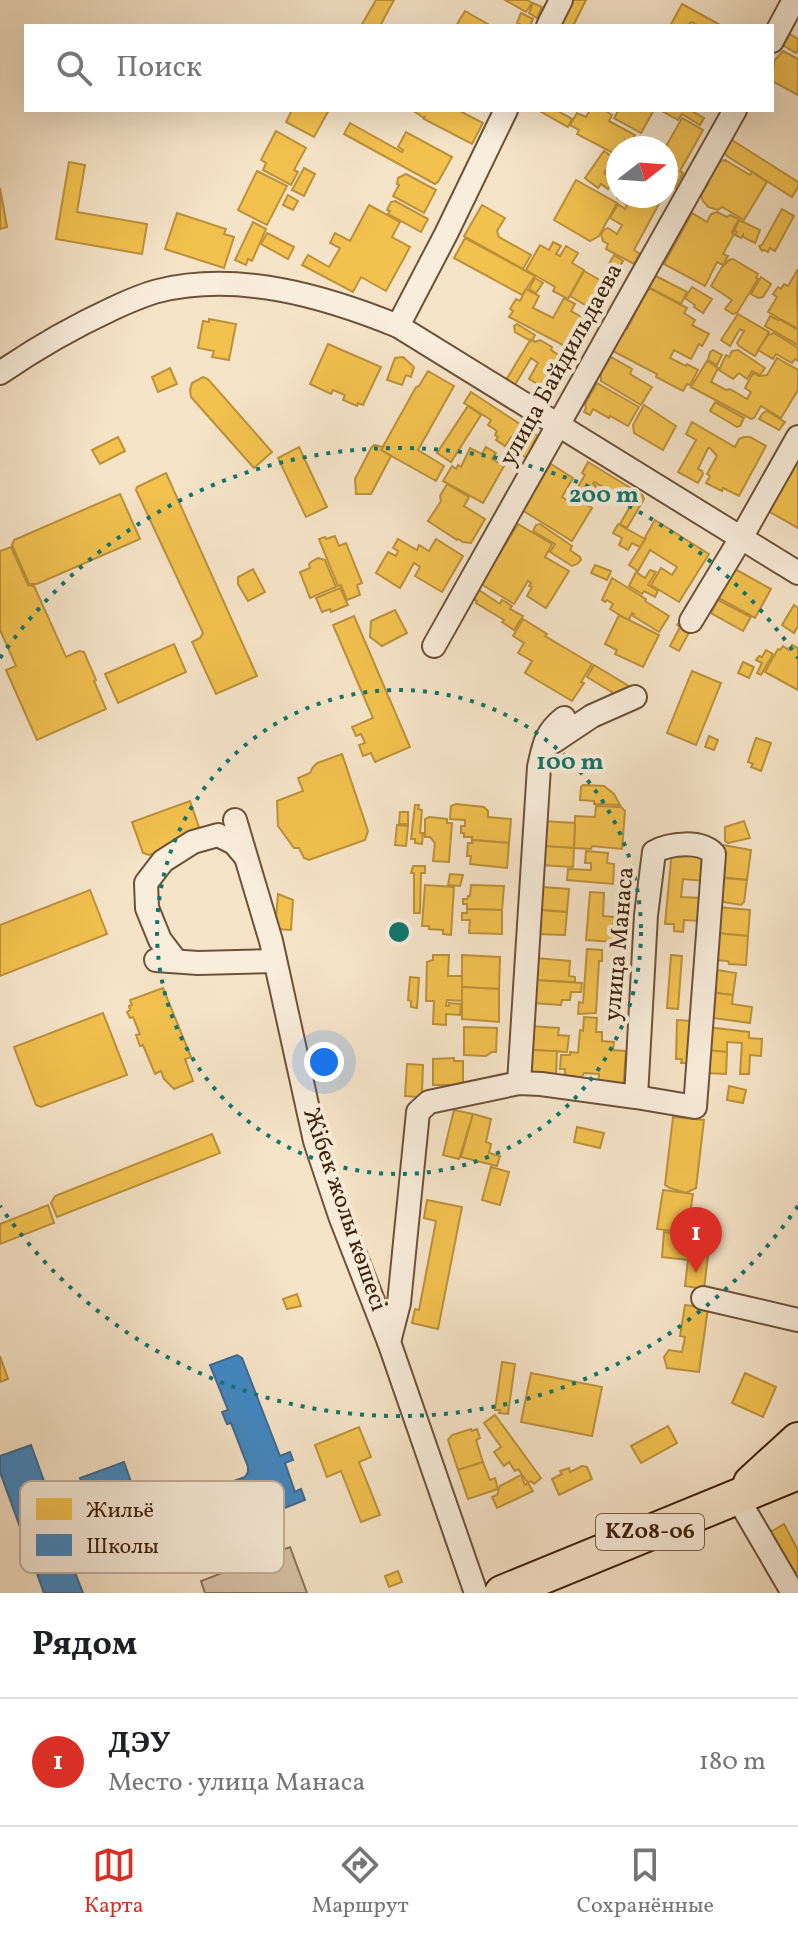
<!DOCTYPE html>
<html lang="ru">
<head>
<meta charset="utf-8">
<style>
	body { margin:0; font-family:Vollkorn,serif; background:#f2f2f2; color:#202124 }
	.compass { position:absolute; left:606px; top:136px; width:72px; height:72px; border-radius:50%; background:#fff; box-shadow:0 8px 32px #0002; rotate:73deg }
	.you { position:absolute; left:324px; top:1062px; width:28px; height:28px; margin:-20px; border:6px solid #fff; border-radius:50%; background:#1a73e8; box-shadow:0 0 0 12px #1a73e833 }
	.badge { display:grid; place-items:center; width:52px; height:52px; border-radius:50%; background:#d93025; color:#fff; font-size:26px; font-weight:700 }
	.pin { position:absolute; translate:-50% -66px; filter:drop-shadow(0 2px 4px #0008) }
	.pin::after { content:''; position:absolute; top:42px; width:28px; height:24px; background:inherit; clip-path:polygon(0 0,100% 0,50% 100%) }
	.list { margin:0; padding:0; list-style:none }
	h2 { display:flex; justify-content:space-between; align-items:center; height:104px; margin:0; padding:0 32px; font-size:34px }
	h2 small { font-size:26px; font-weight:400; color:#757577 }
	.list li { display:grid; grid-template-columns:52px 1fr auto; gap:24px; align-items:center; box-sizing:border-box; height:128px; padding:0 32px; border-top:2px solid #e0e0e0 }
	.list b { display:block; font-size:30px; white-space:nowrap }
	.list p { margin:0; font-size:26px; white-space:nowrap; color:#757577 }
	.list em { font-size:26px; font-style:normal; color:#757577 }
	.icon { flex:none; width:44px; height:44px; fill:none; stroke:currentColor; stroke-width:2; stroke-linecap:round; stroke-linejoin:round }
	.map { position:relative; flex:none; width:798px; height:1593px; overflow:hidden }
	.search { position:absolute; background:#fff; box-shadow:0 8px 32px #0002; left:24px; right:24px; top:24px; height:88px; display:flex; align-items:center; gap:20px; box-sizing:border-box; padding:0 28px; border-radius:0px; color:#757577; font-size:30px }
	.sheet { height:232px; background:#fff }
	nav { display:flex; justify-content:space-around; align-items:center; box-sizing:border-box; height:112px; border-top:2px solid #e0e0e0; background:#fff; font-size:22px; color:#757577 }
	nav a { display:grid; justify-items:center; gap:4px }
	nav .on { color:#d93025 }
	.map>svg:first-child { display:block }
	.green { fill:#d7c3a8; stroke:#8b7259; stroke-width:2 }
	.homes { fill:#f2c14e; stroke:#bc913a; stroke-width:2 }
	.schools { fill:#3f88c5; stroke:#3f698d; stroke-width:2 }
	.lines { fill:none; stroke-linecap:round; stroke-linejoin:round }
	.minor-casing { stroke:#6d523a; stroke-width:26 }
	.highway-casing { stroke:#3f210a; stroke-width:38 }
	.minor { stroke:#f9eddb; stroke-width:22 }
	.highway { stroke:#f6e4c8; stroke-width:34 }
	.ring { fill:none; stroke:#0f766e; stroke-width:4; stroke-dasharray:4 8 }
	.labels { text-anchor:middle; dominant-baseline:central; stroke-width:8; stroke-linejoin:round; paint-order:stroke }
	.shield { fill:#f9eddb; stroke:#775e49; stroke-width:2 }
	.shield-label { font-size:22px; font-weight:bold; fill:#3f210a }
	.street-label { font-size:24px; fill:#3f210a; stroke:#f9eddb }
	.key { fill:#f9eddb; stroke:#c1b09c; stroke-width:2 }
	.key-label { font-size:22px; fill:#3f210a }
	.centre { fill:#0f766e; stroke:#f9eddb; stroke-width:4 }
	.ring-label { font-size:24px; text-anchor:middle; font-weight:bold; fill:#0f766e; stroke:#f9eddb; stroke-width:8; stroke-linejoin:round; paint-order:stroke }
</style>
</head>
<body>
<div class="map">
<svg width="798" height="1593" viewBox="0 0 798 1593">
	<rect width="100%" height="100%" fill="#f6e4c8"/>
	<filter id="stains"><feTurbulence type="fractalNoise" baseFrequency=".0025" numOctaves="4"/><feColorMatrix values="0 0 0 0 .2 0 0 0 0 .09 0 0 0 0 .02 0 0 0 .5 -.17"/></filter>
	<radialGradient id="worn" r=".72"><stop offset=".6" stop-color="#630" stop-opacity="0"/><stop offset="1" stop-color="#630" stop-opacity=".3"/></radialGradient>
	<path class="green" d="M290,1547L307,1593H205L201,1581Z"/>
	<g class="homes">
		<path d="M376,0H394L380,26H361Z"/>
		<path d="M505,0H527L532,3L526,12Z"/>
		<path d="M572,0H586L573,26H560Z"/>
		<path d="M533,3L542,7L537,18L529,13Z"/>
		<path d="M682,4L722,26H698L692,22L686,26H670Z"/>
		<path d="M465,11L491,26H456Z"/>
		<path d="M521,13L533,19L530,26H523L517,23Z"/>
		<path d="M788,33L798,39V49L796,53L781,44Z"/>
		<path d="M783,51L798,59V95L772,81L774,61Z"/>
		<path d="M292,110H329L314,137L286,122Z"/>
		<path d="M412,110H458L483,123L472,144L424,119L425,116L424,118Z"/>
		<path d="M538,110H556L572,119L568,127Z"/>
		<path d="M590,110H604L612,115L609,121L635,135L630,143L625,140L621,148H618L617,155L577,134L579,130L570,125L577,113L586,117Z"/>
		<path d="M615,110H654L641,133L614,118L618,111Z"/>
		<path d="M660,110H690L704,118L700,125L682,114L678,120Z"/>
		<path d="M682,118L703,130L680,171L683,173L675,188L666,183L665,148Z"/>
		<path d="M350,123L402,152L403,150L398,147L406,132L452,157L438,182L435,184L344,134Z"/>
		<path d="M276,131L306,148L294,170L298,172L291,185L263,170L266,163L261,160Z"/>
		<path d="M732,140L798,182V187L792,197L727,156L723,151L728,142Z"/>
		<path d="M604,151L614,158L604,173L614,181L608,189L601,184L598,188L585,178Z"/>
		<path d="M725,160L750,175L752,172L767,182L744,220L722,207L718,210L708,207L703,201L701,195L708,184L712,172L721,161Z"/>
		<path d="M69,162L85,165L77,212L147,224L142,254L56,239Z"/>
		<path d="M304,168L315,174L304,196L292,190Z"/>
		<path d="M257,171L287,186L267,225L238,210Z"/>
		<path d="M406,174L436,190L424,213L393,196L399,185L397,184L398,178Z"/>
		<path d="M576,180L617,203L599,236L590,241L554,220Z"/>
		<path d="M0,188L7,227L0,229Z"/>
		<path d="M288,195L298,201L293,210L283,205Z"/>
		<path d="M618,196H658L661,200L634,250L640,254L634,264L606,249L608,244L603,241L601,234L605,229L608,228L617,234L622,225L610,218L618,204L625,209L627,205L617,198Z"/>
		<path d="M395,201L428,219L421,232L388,214L390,211L387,210L391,202Z"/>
		<path d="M369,205L400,222L392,237L410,247L386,291L361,277L353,292L302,265L308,255L329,267L340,248L330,243L335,233L350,241Z"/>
		<path d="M482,205L505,218L497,231L499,237L531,255L523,269L464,236Z"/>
		<path d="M782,209L794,216L775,251L770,248L768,252L764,250L762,251L759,246L762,245Z"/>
		<path d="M717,212L727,217L730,215L739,219L732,232L734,234L723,254L728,256L723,265L717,262L705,286L664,264L692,213L707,222L711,214Z"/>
		<path d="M177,213L226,229L224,234L234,237L224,268L165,249Z"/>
		<path d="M739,220L760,230L755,243L743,237V235L741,238L735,235L737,232L734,231Z"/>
		<path d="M253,222L266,229L252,261L248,259L246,265L235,260Z"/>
		<path d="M267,233L294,247L288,259L261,244Z"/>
		<path d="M465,238L535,276L522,295L454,258Z"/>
		<path d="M553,242L561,246L556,254L560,256L566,246L578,253L572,263L584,270L568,299L553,291L555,287L526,270L540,245L549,250Z"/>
		<path d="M614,255L623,261L618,270L609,264Z"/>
		<path d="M733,259L758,274L756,278L758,279L737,313L733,314L725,309L732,300L711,286L722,267L729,260Z"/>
		<path d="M798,269L797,296L798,329L768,312L777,297L773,294L778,287L781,289L784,284L788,286Z"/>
		<path d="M584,271L605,283L590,308L570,296Z"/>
		<path d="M654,275L687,292L681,304L646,286Z"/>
		<path d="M761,277L771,284L763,297L758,298L751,294Z"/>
		<path d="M535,278L543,283L536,293L529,289Z"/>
		<path d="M692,287L712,299L703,313L694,307L695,305L685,298Z"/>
		<path d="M526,289L539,296L533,308L553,318L564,298L575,304L571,311L594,324L578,353L509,317L513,311L510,309L516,299L520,301Z"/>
		<path d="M648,289L653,290L687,308L684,313L695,320L692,325L709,334L702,346L699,344L691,359L674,350L670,358L686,366L687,364L698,370L690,385L687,384L683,391L656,377L657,374L611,350L623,327L627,329Z"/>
		<path d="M738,314L769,332L755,356L739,346L737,343L744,331L740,329L730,346L721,340Z"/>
		<path d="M770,316L778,320L779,319L798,330V345L765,326Z"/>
		<path d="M209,319L236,324L229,360L212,357L214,351L198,348L203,321L209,322Z"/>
		<path d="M517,324L535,335L533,339L529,340L515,332L514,326Z"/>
		<path d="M774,333L798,348V361L795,359L792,363L776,354L773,359L758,350L768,335Z"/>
		<path d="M533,340L535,342L540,340L552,347L551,350L571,363L553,393L529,379L538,363L531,358L513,388L509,385L511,383L506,380L529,342Z"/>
		<path d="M328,344L381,367L363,405L358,403L357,406L343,400L345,395L333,390L331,394L310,384Z"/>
		<path d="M713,350L722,355L717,365L708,360L710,352Z"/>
		<path d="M738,350L765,368L760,375L752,371L747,379L739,373L733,379L719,370L726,355L729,357L732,351Z"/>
		<path d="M403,357L414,367L411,377L406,375L402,385L387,380L395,358Z"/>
		<path d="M611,357L632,369L630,374L652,387L641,405L601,381V373Z"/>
		<path d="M777,358L798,370V390L781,418L761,406L754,418L751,419L691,387L707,361L718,368L711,382L726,390L730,389L747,399L751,392L745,388L753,373L759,376L767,375Z"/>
		<path d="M170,368L177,384L158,392L152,377Z"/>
		<path d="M428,371L454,386L418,450L444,466L436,481L381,450L416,387L419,386Z"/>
		<path d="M203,377L208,379L272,452L254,468L191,397L190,390L192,383Z"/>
		<path d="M597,383L639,407L628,426L610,416L609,418L593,409L590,415L584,412L586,408L585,404Z"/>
		<path d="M471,392L538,436L533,444L535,445L527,458L518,453L523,445L511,437L505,446L496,440L498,437L495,435L497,431L488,425L491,420L464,403Z"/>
		<path d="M715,402L744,418L740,426L737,427L710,411Z"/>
		<path d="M644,405L676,426L663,450L634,433L633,425Z"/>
		<path d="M468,406L481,415L451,462L437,453Z"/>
		<path d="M767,411L785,422L779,430L759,419L763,413Z"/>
		<path d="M692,422L735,447L739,439L744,437H750L766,446L739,496L723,488L722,491L706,483L710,476L707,474L717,456L710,448H708L698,469L702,471L703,474L698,483L678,472L696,440L686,434Z"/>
		<path d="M118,437L125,451L100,464L92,450Z"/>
		<path d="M374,445L383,447L381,450L391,456L371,494H356L355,479L371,448Z"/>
		<path d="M299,447L327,507L306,517L278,458Z"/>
		<path d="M486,447L496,453L492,459L504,466L483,503L443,481L452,466L456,469L458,465L461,467L470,448L482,454Z"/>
		<path d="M588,462L642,495L644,499L627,528L620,524L632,503L594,482L593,484L596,486L591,495L587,492L585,496L578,492V487L585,475L582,473Z"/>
		<path d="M551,464L573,478L562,497L571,503L574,497L592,508L572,541L522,510Z"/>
		<path d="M795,464L798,466V528L768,511Z"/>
		<path d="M166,473L257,676L216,694L192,642L200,638L203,633L136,490L137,487Z"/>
		<path d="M447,484L469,497L464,506L485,519L471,543L463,542L458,539L457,540L428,521L441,501L440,496Z"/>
		<path d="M120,494L140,539L37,584H29L12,545L14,540Z"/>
		<path d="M655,520L709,554L679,602L651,585L661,568L672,575L677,567L650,550L638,571L629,565L646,538L645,537Z"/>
		<path d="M518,524L552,544L545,557L569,571L546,608L527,596L532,587L529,586L531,583L528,581L514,604L481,584Z"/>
		<path d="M540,524L572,546L570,550L580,557L581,560L577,564L572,566L550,552L555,544L533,531L536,525Z"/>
		<path d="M618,524L645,539L640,547L632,543L628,550L619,545L622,538L613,533Z"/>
		<path d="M335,536L339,546L346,543L362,583L357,585L360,595L347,600L341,585L338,586L319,539L325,537L326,539Z"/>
		<path d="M398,539L417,550L419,545L429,551L436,539L463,556L442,592L415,576L420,567L414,563L400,588L376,573L388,552L396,556L398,551L393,548Z"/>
		<path d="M11,547L28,585L34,586L66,657L79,651L84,652L96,680L94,681L106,709L37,740L6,670L16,666L0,630V551Z"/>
		<path d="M318,558L325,560L336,587L310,598L300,572L310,568L309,564L311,562Z"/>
		<path d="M595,565L611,571L607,580L591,573Z"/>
		<path d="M733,568L771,589L755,618L717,597Z"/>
		<path d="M253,569L265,592L248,601L238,584V577Z"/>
		<path d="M650,570L656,572L648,585L658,591L655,597L644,591L642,594L629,586L636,572L645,578Z"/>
		<path d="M612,578L646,599L645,601L669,616L659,632L633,616L634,614L632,613L629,619H626L610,609L613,604L607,600L605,602L602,600Z"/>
		<path d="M340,588L348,605L331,612L330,609L322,612L316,598Z"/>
		<path d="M479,590L500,604L502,600L512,606L510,609L523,616L514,630L502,622L504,620L476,603L477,601L473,599Z"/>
		<path d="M718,600L751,617L743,631L711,613Z"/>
		<path d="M794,605L798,608V626L794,633L782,625Z"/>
		<path d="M395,610L407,633L382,646L370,637L371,621Z"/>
		<path d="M619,615L659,635L643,667L615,654L617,650L605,644Z"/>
		<path d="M354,616L410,747L375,762L371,753L363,756L359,745L365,743L361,734L356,736L352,727L373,718L333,625Z"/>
		<path d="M523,619L547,634L545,636L592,664L581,682L584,683L572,701L525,673L532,661L518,653L524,643L513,636Z"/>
		<path d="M680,621L692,627L679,651L670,646L680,627L677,625Z"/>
		<path d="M174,644L186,672L118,703L105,674Z"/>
		<path d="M792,645L798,648V690L765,672L778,649L780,650L783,646L789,650Z"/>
		<path d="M766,650L773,654L761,675L757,673L762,663L756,660L759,656L762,657Z"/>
		<path d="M743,662L754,667L749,678L738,673Z"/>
		<path d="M594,665L632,688L617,695L587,677Z"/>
		<path d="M692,671L721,683L696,745L667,733Z"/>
		<path d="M709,736L718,740L714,750L705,747Z"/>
		<path d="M756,738L771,743L761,771L751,767L753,764L748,762Z"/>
		<path d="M342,754L368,831L365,840L309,860L304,858L299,848H294L278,826L277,801L303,791L298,778L310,773L313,767L317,763Z"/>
		<path d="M583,785L604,786L614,794L620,805L594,804V801L580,800L581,787Z"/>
		<path d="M190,801L201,833L173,848L149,855L143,853L132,822Z"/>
		<path d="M456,804L484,807L488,811V817L511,819L509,843L472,840V837H464V833H461V826H465V820L450,819L451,806Z"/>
		<path d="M415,805H419L418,809L422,810L420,833H423L422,844L415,843V839H411Z"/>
		<path d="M596,806L621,807L625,811L622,849L592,846L591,849L574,848L575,816L595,817Z"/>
		<path d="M400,812H408V824H399Z"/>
		<path d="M429,817L447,819V823H452L449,862L433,861L435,843L430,837H425V819Z"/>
		<path d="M543,821L575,823L574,848L542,846Z"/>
		<path d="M744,821L750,838L728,843L725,841V827Z"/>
		<path d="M397,825L408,826L406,846L395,845Z"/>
		<path d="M472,840L509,843L507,868L470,864L471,856H467L468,843H472Z"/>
		<path d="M723,845L751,850L747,880L720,877Z"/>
		<path d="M542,846L574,848L573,867L540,865Z"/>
		<path d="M672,850L707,853L704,881L683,879L681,897L702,898L700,921L684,920L683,932L674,931V924H665Z"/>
		<path d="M586,851L608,853L607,863L614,864L613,884L567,880L568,869L591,870V863H585Z"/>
		<path d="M413,866H425V873H421L420,913H414V873H411Z"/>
		<path d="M450,874L463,875L460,886L448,885Z"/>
		<path d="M723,878L747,880L744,902L741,905L723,902V900H720Z"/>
		<path d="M425,885L454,887L451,935L443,934V930L429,929V926H422Z"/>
		<path d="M471,885L504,886L502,910L467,909V904H463V899H467L468,896H470Z"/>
		<path d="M542,887L569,889L567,912L539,910Z"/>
		<path d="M90,890L107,934L0,976V925Z"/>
		<path d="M590,892L604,893L603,916L614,917L612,942L586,940Z"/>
		<path d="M278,894L293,900L291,930L275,929Z"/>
		<path d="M718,907L750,910L748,936L716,933Z"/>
		<path d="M467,909L502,910V934L469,933L470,920H462V913H467Z"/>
		<path d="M539,910L567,912L565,935L537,934Z"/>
		<path d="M716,933L748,936L746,965L729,964L728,961L714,960Z"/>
		<path d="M587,949L602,950V961H599L596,1013L578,1014L579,1002L583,1003Z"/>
		<path d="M433,955H449L448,976H462L463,1001L447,1000L446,1006H449V1003L461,1004L460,1015L446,1014V1025L433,1024L434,1001H426L427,962L433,960Z"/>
		<path d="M462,955L500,957L499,989L462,987Z"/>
		<path d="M671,955L682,956L678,1009L667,1008Z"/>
		<path d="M535,958L570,961L569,976L575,977V982L533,980Z"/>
		<path d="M711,969L736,973L733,995L708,992Z"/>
		<path d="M410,977L419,978L417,1008L411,1007V1001L408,1000Z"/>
		<path d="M533,980L582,983L581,992H571L570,1000H562L561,1005L531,1003Z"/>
		<path d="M462,987L499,989V1022L462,1019Z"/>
		<path d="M163,988L191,1057L185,1059L193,1081L174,1089L164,1079L161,1071L155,1074L143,1045L140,1046L136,1035L140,1034L133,1017L130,1018L127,1012L130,1010L129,1006L132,1005L130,1000Z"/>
		<path d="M708,992L733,995L732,1004L752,1007L750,1023L706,1017Z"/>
		<path d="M103,1013L127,1075L41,1107L36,1105L14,1047Z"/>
		<path d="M584,1017L597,1018L596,1032H602V1041L614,1042L613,1050L626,1051L623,1091L598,1089L599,1074L584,1073L581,1078L565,1077V1069H560L561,1055H570V1052L578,1053L580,1030L583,1031Z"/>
		<path d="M677,1020L691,1021L690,1063H681L682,1059H676Z"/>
		<path d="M530,1026L559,1028L558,1035L569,1036L567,1052L528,1050Z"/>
		<path d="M464,1027L497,1028L496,1052H492L486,1056L464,1055Z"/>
		<path d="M707,1027L749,1032V1038L762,1039L761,1056L750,1055L749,1074H740L742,1043L727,1042V1052L705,1050Z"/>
		<path d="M528,1050L557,1051L556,1076L526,1073Z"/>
		<path d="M705,1050L727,1052L726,1074L704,1073Z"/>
		<path d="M454,1058V1061H463V1085H433V1059Z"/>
		<path d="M407,1064L423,1065L422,1093L417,1097L405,1096Z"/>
		<path d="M729,1086L746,1090L743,1103L727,1100Z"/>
		<path d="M454,1110L473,1114L459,1159L443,1155Z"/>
		<path d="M473,1114L491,1119L486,1142L491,1144L489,1153L500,1156L497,1166L461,1157Z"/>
		<path d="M673,1117L704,1120L696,1188L686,1193L670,1188L665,1185Z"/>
		<path d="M577,1127L604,1133L600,1148L574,1142Z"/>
		<path d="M212,1134L220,1153L57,1217L51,1203L55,1196Z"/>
		<path d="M491,1167L509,1172L500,1205L482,1200Z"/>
		<path d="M663,1190L693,1194L687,1233L657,1229Z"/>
		<path d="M427,1200L462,1207L438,1329L412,1323L415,1309L419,1310L436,1221L424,1218Z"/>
		<path d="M48,1205L54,1223L0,1244V1224Z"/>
		<path d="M664,1232L710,1238L704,1289L685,1286L688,1260L662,1257Z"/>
		<path d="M297,1294L301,1306L287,1309L283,1299Z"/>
		<path d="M685,1305L708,1308L699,1372L667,1368L664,1357L669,1350L682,1352L685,1337L680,1336Z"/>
		<path d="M0,1356L8,1379L0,1382Z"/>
		<path d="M502,1362L515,1364L508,1414L499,1413L500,1410H495Z"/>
		<path d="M531,1373L602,1387L592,1436L521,1422Z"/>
		<path d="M745,1373L776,1387L763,1417L732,1403Z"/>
		<path d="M495,1415L541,1478L534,1484L531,1481L528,1483L518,1469L515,1471L509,1462L504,1466L494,1452L501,1447L484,1423Z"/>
		<path d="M668,1426L677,1443L641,1463L631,1446Z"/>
		<path d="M359,1427L371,1457L359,1462L380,1515L361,1522L341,1471L327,1477L315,1445Z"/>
		<path d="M471,1429L472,1431L477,1429L480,1438L476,1440L483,1462L458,1470L448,1440L452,1435Z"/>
		<path d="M483,1462L490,1480L495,1478L498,1489L468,1499L458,1470Z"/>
		<path d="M582,1466L587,1467L592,1479L559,1495L552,1479L562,1474L560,1471L569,1468L570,1472Z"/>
		<path d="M521,1475L525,1485L528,1483L533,1491L497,1508L492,1497L497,1495L500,1486Z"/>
		<path d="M784,1524L798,1550V1572L792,1575L769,1533Z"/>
		<path d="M398,1571L402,1582L389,1587L385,1576Z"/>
	</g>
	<path class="schools" d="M237,1355L242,1358L280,1456L290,1452L293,1460L285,1463L295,1492L301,1489L305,1500L267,1515L265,1510L168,1547H161L159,1541L141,1548L143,1553L125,1560L124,1556L114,1560L112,1556L74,1570L83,1593H44L0,1472V1456L31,1445L71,1556L104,1544L80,1478L124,1462L143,1516L147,1514L146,1513L245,1477L248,1472V1467L231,1423L227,1424L222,1412L228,1410L210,1365Z"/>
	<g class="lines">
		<defs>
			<g id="minor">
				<path d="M548,26L561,0"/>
				<path d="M772,41L794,0"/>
				<path d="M398,326L446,234L506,110"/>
				<path d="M0,373C35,349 73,327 112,309C127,302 142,295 158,291C238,271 324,296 398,326L798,573"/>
				<path d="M691,621L741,538L798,437"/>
				<path d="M434,646L735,110"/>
				<path d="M553,742L592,716L635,697"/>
				<path d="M235,820L271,941L315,1141L340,1216L389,1342L476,1593"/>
				<path d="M156,960L198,963L275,961"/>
				<path d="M176,961L160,940L147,908L146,883L163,861L193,842L218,835L234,843L245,856"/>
				<path d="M519,1083L539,767C544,745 545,733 564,718"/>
				<path d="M703,1298L798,1320"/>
				<path d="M389,1342L399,1303L418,1112L429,1102L519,1083L541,1084L636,1097L695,1107L714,854C701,840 670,843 654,852L646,915L636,1097"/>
				<path d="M737,1497L793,1593"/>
			</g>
			<g id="highway">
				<path d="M751,1483L798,1440"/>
				<path d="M502,1593L798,1472"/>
			</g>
		</defs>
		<use href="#minor" class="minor-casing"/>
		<use href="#highway" class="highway-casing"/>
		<use href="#minor" class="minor"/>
		<use href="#highway" class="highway"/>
	</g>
	<g class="ring">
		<circle cx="399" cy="932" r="242"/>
		<path d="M798 1206A484 484 0 0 1 0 1206M0 658A484 484 0 0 1 798 658"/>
	</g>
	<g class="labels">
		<rect class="shield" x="596" y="1514" width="108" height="36" rx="6"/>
		<g class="shield-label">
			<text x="650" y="1532">KZ08-06</text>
		</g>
		<g class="street-label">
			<text transform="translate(562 365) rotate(-61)">улица Байдильдаева</text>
			<text transform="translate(620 944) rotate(-85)">улица Манаса</text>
			<text transform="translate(344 1210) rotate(71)">Жібек жолы көшесі</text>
		</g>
	</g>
	<rect x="20" y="1481" width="264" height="92" rx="12" class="key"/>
	<rect x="36" y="1498" width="36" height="22" fill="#f2c14e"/>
	<rect x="36" y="1534" width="36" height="22" fill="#3f88c5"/>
	<g class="key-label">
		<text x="86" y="1517">Жильё</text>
		<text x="86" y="1553">Школы</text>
	</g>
	<circle cx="399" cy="932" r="12" class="centre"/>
	<g class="ring-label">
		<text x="604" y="502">200 m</text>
		<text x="570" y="769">100 m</text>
	</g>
	<rect width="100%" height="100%" filter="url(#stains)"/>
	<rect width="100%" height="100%" fill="url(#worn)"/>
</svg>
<svg class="compass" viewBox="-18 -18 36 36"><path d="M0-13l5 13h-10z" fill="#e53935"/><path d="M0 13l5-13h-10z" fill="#757577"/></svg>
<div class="you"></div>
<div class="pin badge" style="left:696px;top:1273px">1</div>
<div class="search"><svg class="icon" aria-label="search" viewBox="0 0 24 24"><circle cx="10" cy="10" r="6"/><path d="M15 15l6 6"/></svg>Поиск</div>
</div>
<section class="sheet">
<h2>Рядом<small></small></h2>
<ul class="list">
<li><span class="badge">1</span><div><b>ДЭУ</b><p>Место · улица Манаса</p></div><em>180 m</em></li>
</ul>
</section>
<nav>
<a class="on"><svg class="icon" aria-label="map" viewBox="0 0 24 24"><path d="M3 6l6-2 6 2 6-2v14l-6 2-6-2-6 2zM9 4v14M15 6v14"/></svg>Карта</a>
<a><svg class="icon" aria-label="directions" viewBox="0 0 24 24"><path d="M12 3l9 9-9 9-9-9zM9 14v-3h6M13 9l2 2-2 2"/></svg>Маршрут</a>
<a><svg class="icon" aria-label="saved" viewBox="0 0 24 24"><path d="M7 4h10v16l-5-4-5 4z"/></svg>Сохранённые</a>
</nav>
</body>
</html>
